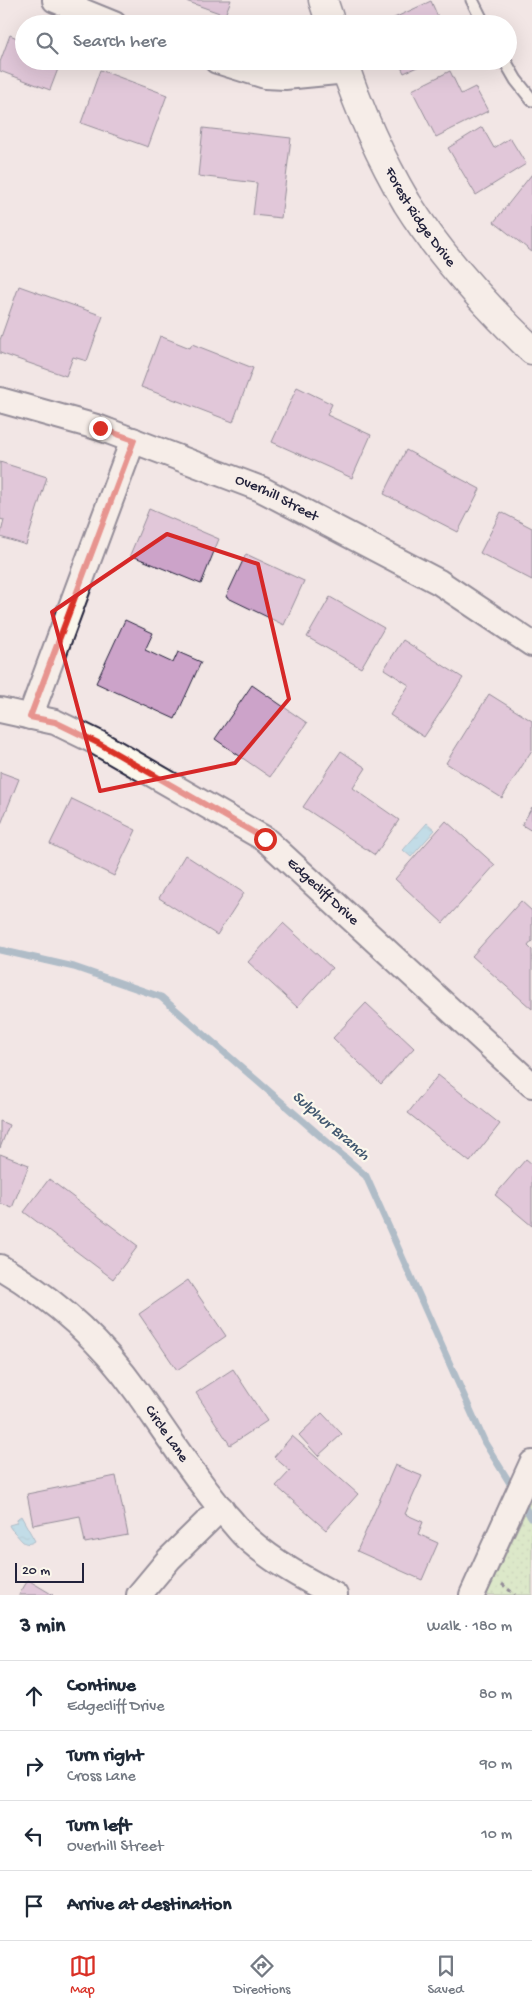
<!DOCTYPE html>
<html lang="en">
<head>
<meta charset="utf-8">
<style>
	body { margin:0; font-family:"Gochi Hand",sans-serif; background:#f2f2f3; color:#1f2937 }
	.scale { position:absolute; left:15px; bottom:12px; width:69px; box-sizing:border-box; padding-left:5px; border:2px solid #22223b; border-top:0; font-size:14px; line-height:18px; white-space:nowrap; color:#22223b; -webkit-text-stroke:4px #fbf7ec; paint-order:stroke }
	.stop { position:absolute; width:15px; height:15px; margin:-11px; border:4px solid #d93025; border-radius:50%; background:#fff }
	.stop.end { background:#d93025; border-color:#fff; box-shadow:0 1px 5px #0008 }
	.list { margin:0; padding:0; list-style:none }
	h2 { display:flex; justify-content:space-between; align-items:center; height:65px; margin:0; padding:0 20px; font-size:21px }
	h2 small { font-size:16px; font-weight:400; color:#747a83 }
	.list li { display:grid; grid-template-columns:32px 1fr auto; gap:15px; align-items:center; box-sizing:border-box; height:70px; padding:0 20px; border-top:1px solid #e0e1e3 }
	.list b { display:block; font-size:19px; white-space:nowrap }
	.list p { margin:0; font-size:16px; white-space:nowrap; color:#747a83 }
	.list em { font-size:16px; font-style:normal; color:#747a83 }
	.icon { flex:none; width:28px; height:28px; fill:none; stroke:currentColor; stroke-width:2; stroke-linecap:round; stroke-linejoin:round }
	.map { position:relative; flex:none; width:532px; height:1595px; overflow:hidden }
	.search { position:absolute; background:#fff; box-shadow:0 5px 20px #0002; left:15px; right:15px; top:15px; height:55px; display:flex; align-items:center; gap:12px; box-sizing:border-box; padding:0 18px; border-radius:28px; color:#747a83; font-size:19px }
	.sheet { height:345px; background:#fff }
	nav { display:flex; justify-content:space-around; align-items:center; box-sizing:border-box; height:70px; border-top:1px solid #e0e1e3; background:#fff; font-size:14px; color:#747a83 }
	nav a { display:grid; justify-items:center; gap:2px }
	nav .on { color:#d93025 }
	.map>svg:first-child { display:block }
	.grass { fill:url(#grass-dots); stroke:#718670 }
	.water { fill:url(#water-ripples); stroke:#5f8ba3 }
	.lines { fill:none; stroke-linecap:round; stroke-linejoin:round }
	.stream { stroke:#5f8ba3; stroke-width:7 }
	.building { fill:#cca3c9; stroke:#22223b }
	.service-casing { stroke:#22223b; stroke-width:15 }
	.minor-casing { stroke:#22223b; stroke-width:28 }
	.secondary-casing { stroke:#22223b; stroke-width:31 }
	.path { stroke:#22223b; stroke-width:3; stroke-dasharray:4 4; stroke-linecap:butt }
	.service { stroke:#fbf7ec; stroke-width:11 }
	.minor { stroke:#fbf7ec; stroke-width:24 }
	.secondary { stroke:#fbf7ec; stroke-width:28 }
	.route { stroke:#d93025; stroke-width:6 }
	.marked { fill:none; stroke:#d62828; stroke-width:4; stroke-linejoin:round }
	.labels { text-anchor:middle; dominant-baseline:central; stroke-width:4.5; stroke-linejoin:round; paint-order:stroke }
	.street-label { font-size:15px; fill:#22223b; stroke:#fbf7ec }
	.water-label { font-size:16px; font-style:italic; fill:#40576f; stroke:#fbf7ec }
</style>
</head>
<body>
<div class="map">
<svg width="532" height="1595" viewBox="0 0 532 1595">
	<defs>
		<pattern id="grass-dots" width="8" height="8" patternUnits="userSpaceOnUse" patternTransform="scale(1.25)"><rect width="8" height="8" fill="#c0eaa6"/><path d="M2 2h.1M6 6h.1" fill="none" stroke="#a5c890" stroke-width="1.8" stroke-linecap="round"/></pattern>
		<pattern id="water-ripples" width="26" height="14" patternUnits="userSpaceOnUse" patternTransform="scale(1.25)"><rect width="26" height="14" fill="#87d1e8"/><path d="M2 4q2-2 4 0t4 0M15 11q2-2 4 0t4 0" fill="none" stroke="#74b3c8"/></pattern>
	</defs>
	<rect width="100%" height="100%" fill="#f2e6e5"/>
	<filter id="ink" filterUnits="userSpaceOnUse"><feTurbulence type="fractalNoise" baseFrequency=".02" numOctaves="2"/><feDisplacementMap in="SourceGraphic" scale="10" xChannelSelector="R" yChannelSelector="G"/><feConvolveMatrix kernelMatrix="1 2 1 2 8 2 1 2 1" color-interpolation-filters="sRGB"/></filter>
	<g filter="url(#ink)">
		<path class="grass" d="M532,1498V1595H487Z"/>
		<g class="water">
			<path d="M427,823L435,830L411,857L403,850Z"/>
			<path d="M21,1516L35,1541C24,1548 21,1539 14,1532C12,1530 10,1528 9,1525L16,1523L18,1518Z"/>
		</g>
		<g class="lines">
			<g class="stream">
				<path d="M0,950L74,967L161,997L366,1176L485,1443L514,1490"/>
				<path d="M521,1501L532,1519"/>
			</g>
		</g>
		<g class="building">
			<path d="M183,0H231L225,15Z"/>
			<path d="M431,1L441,24H381Z"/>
			<path d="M10,35L24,41V61H61L50,90L0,71V62Z"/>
			<path d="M398,61H430L404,73Z"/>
			<path d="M100,70L167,95L148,147L81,123Z"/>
			<path d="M450,71L461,94L475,87L488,111L436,137L412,90Z"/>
			<path d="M482,127L494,148L510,138L526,164L476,195L448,148Z"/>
			<path d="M203,128L291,138L281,218L253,215L257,183L198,176Z"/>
			<path d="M532,174V252L494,222Z"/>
			<path d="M19,286L103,316L87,361L73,357L66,376L0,353V340Z"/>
			<path d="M160,336L190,348L192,344L253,368L233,422L141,387Z"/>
			<path d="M297,387L332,404L327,415L371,435L352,478L272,442Z"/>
			<path d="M406,450L480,489L458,532L384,494Z"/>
			<path d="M0,462L47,477L26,545L0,537L4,520L0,519Z"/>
			<path d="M149,509L219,539L201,584L130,555Z"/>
			<path d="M501,512L532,528V580L480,553Z"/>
			<path d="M246,554L304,581L284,625L226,597Z"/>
			<path d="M330,597L384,628L361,668L307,637Z"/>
			<path d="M125,620L153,633L145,650L173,663L178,652L201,662L175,719L96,683Z"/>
			<path d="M403,640L463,678L424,737L390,715L409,685L384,669Z"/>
			<path d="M252,685L307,723L270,777L215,739Z"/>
			<path d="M489,694L532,721V750L502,798L446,763Z"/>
			<path d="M341,751L366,768L353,788L399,820L375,855L303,807Z"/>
			<path d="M0,772L19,779L1,824H0Z"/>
			<path d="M72,799L136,830L114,876L50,844Z"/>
			<path d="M532,807V831L522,825Z"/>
			<path d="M446,821L495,865L443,923L395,879Z"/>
			<path d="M185,855L244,893L217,935L159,898Z"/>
			<path d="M521,901L532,911V941L528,946L532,950V1009L472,956Z"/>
			<path d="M283,923L332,968L297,1007L248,962Z"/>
			<path d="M366,1003L414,1048L381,1084L333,1038Z"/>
			<path d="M438,1075L500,1124L470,1162L408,1113Z"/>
			<path d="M0,1121L9,1125L0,1148Z"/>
			<path d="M0,1154L29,1165L12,1208L0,1203Z"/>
			<path d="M526,1159L532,1164V1226L495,1195Z"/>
			<path d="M49,1179L138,1246L113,1279L24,1212Z"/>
			<path d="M188,1280L226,1336L177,1370L139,1314Z"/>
			<path d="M233,1369L267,1421L230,1445L196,1393Z"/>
			<path d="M322,1413L342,1434L318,1456L299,1435Z"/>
			<path d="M292,1436L358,1494L326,1530L276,1486L290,1471L274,1457Z"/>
			<path d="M395,1465L422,1476L405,1514L423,1522L418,1534L438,1543L422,1580L357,1551Z"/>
			<path d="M116,1476L128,1535L85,1543L80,1516L33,1525L27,1494Z"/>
			<path d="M28,1580L53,1595H19Z"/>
		</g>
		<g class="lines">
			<defs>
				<g id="service">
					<path d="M472,0L484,24"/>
					<path d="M505,61L516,80L532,100"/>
				</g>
				<g id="minor">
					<path d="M55,0L114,24"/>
					<path d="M217,61L265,76L285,77L347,71"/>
					<path id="s1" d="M0,400L100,428L261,489L439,582L532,644"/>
					<path id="s2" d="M0,710L55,722L98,743L265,839L532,1085"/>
					<path d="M30,717L133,440"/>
					<path id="s3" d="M0,1267C53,1298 101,1341 137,1392C166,1433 193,1476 226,1515C234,1523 240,1533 249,1540C275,1563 305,1579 335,1595"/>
					<path d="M139,1595L169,1559L221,1508"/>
					<path d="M472,1595L532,1463"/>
				</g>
				<g id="secondary">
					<path d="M323,0L331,24"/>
					<path id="s4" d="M343,61C359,110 381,159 407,203C441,257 486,306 532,350"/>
				</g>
			</defs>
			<use href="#service" class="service-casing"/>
			<use href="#minor" class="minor-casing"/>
			<use href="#secondary" class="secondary-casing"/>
			<path class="path" d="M502,1584L515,1595"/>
			<use href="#service" class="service"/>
			<use href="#minor" class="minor"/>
			<use href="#secondary" class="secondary"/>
		</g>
	</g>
	<g class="lines" filter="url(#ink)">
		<path class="route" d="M100,428L134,440L30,717L55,722L98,743L265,839"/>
	</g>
	<path d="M0 0H532V1595H0ZM167,534L258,564L289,699L235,763L100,791L52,612Z" fill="#f2e6e5" fill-opacity=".55" fill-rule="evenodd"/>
	<path class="marked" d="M167,534L258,564L289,699L235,763L100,791L52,612Z"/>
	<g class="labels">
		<g class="street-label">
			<text stroke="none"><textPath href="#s4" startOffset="175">Forest Ridge Drive</textPath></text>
			<text stroke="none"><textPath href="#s1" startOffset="294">Overhill Street</textPath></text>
			<text stroke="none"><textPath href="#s2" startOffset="375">Edgecliff Drive</textPath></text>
			<text stroke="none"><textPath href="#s3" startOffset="238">Circle Lane</textPath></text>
		</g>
		<g class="water-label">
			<text transform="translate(330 1127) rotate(41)">Sulphur Branch</text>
		</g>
	</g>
</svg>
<div class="scale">20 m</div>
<div class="stop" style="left:265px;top:839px"></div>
<div class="stop end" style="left:100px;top:428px"></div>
<div class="search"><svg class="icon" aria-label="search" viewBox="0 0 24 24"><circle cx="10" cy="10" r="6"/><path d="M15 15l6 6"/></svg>Search here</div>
</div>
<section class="sheet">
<h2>3 min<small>Walk · 180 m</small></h2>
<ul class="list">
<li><svg class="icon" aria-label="ahead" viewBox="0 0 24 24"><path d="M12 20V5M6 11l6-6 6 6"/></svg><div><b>Continue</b><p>Edgecliff Drive</p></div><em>80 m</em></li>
<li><svg class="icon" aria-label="right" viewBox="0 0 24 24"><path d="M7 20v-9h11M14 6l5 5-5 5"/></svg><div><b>Turn right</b><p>Cross Lane</p></div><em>90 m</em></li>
<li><svg class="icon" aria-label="left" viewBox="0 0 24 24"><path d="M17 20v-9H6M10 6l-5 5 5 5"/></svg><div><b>Turn left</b><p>Overhill Street</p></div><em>10 m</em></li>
<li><svg class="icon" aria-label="arrive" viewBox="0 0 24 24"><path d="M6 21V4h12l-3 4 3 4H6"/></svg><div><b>Arrive at destination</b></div></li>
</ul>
</section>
<nav>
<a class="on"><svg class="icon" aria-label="map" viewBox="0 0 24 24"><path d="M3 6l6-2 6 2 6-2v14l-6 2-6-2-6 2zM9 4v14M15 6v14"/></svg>Map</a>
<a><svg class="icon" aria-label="directions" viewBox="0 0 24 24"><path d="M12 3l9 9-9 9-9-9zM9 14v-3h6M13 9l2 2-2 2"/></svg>Directions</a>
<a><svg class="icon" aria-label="saved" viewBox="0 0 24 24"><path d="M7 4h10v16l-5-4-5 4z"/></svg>Saved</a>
</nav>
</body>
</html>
